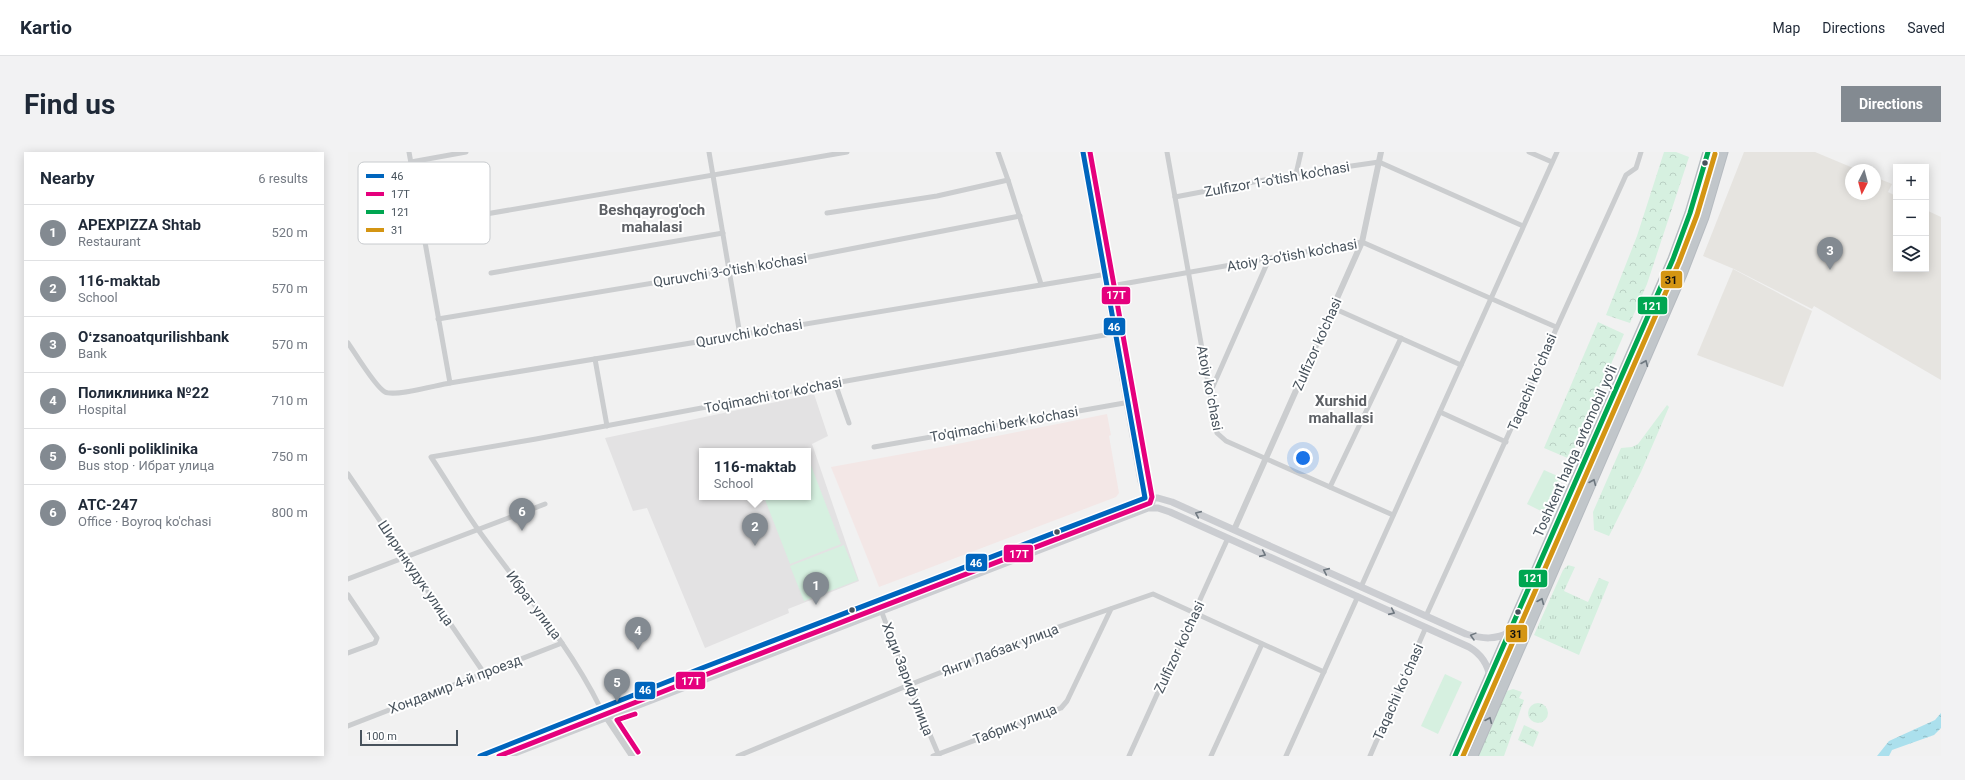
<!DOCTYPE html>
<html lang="en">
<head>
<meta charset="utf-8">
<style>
	body { margin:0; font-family:Roboto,sans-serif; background:#f2f2f3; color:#1f2937 }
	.controls { position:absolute; right:12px; top:12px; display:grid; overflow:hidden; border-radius:0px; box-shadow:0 2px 10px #0003 }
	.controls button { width:36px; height:36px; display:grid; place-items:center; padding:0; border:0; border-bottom:1px solid #e0e1e3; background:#fff; color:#1f2937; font:20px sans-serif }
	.compass { position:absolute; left:1497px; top:12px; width:36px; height:36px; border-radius:50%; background:#fff; box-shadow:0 2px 10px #0003; rotate:186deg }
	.scale { position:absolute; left:12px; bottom:10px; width:98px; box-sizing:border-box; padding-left:4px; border:2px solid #48535d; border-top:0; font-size:11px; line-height:14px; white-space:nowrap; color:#48535d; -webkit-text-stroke:3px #fff; paint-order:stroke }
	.you { position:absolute; left:955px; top:306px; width:14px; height:14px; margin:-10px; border:3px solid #fff; border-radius:50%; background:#1a73e8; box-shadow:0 0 0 6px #1a73e833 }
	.badge { display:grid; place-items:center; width:26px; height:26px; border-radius:50%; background:#838a91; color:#fff; font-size:13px; font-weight:700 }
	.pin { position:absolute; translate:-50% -33px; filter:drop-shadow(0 1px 2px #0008) }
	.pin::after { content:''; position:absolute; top:21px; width:14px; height:12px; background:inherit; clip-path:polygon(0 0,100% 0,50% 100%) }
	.popup { position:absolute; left:351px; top:296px; width:112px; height:52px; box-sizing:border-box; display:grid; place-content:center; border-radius:0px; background:#fff; filter:drop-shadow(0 1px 3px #0005); font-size:13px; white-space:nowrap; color:#747a83 }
	.popup b { font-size:15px; color:#1f2937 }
	.popup::after { content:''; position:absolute; left:50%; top:100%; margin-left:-8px; border:8px solid transparent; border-top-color:#fff }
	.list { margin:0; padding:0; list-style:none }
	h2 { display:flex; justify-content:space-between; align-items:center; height:52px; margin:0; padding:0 16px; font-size:17px }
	h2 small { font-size:13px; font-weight:400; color:#747a83 }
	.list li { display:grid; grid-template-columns:26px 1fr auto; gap:12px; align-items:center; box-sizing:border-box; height:56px; padding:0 16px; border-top:1px solid #e0e1e3 }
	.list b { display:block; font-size:15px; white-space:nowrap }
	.list p { margin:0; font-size:13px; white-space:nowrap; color:#747a83 }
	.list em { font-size:13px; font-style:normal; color:#747a83 }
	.icon { flex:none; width:22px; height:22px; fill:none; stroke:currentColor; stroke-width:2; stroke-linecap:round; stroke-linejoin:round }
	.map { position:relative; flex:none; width:1593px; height:604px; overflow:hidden; border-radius:0px }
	header { display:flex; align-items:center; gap:24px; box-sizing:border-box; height:56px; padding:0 20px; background:#fff; border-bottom:1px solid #e0e1e3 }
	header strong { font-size:19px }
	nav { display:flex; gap:22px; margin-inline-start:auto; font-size:14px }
	.intro { display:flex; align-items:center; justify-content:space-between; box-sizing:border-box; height:96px; padding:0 24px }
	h1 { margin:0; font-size:28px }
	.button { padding:10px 18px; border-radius:0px; background:#838a91; color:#fff; font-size:14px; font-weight:700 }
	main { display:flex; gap:24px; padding:0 24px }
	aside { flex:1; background:#fff; border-radius:0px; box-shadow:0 2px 10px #0003 }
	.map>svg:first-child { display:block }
	.commercial { fill:#e6e4e0 }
	.education { fill:#e3e2e3; fill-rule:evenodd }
	.medical { fill:#f3e7e6 }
	.grass { fill:url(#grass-tufts) }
	.forest { fill:url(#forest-crowns) }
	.garden { fill:#d6f0e0 }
	.water { fill:url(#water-ripples) }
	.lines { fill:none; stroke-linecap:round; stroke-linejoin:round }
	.trunk-casing { stroke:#b6bbc0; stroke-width:11 }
	.minor { stroke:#cbcdcf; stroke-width:5 }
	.tertiary { stroke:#cbcdcf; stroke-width:6 }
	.secondary { stroke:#cbcdd1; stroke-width:7 }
	.trunk { stroke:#c1c6ca; stroke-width:9 }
	.bus-1-casing { stroke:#fff; stroke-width:8 }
	.bus-2-casing { stroke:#fff; stroke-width:8 }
	.bus-3-casing { stroke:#fff; stroke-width:8 }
	.bus-4-casing { stroke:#fff; stroke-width:8 }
	.bus-1 { stroke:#0065bd; stroke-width:5 }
	.bus-2 { stroke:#e5007d; stroke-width:5 }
	.bus-3 { stroke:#00a651; stroke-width:5 }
	.bus-4 { stroke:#d49513; stroke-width:5 }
	.oneway { stroke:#6c767e }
	.oneway2 { stroke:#6f7880 }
	.bus-dot { fill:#48535d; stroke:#fff; stroke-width:1.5 }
	.labels { text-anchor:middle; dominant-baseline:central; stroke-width:4; stroke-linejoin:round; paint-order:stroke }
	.street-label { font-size:14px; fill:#48535d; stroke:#fff }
	.neighbourhood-label { font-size:15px; font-weight:bold; fill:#5d6065; stroke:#fff }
	.key { fill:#fff; stroke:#c8cbce; stroke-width:1 }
	.key-label { font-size:11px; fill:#48535d }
	.line-badge { stroke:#fff; stroke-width:1.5 }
	.badge-label { font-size:11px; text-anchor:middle; font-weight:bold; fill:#fff }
	.pale-badge-label { font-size:11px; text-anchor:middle; font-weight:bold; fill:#111 }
</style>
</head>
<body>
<header>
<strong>Kartio</strong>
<nav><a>Map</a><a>Directions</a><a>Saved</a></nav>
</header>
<div class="intro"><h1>Find us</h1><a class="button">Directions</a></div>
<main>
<aside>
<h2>Nearby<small>6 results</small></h2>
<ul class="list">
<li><span class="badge">1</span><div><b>APEXPIZZA Shtab</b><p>Restaurant</p></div><em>520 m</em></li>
<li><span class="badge">2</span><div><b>116-maktab</b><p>School</p></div><em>570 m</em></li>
<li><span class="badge">3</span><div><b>Oʻzsanoatqurilishbank</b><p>Bank</p></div><em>570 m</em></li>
<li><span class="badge">4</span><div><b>Поликлиника №22</b><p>Hospital</p></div><em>710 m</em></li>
<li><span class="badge">5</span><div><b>6-sonli poliklinika</b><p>Bus stop · Ибрат улица</p></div><em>750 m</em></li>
<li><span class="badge">6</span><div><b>АТС-247</b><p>Office · Boyroq ko'chasi</p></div><em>800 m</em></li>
</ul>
</aside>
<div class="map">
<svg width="1593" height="604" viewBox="0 0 1593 604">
	<defs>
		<pattern id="grass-tufts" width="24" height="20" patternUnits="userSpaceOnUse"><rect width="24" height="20" fill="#d6f0e0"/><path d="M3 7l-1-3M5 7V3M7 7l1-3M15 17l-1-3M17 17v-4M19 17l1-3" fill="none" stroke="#b9d0c3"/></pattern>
		<pattern id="forest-crowns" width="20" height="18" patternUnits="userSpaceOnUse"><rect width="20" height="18" fill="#d6f0e0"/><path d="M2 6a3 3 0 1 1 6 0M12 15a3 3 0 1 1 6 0" fill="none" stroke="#b9d0c3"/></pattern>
		<pattern id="water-ripples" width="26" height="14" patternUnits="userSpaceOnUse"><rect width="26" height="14" fill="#abe0ed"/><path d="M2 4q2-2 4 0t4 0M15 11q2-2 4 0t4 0" fill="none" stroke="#8db8c3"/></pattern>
	</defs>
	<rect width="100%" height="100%" fill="#f1f1f1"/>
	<g class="commercial">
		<path d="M1396,0H1467L1510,18H1503V42H1527V25L1544,32L1540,40L1548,44V117H1578V58L1593,65V228L1466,154L1464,157L1386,117L1355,104Z"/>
		<path d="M1385,117L1464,159L1435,235L1349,203Z"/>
	</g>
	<path class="education" d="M466,242L480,284L464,292L511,429L440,457L441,461L357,496L299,356L285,359L257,286ZM354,299H460V345H354Z"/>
	<path class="medical" d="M759,262L763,283L761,284L771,341L768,345L531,435L483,315L604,293Z"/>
	<g class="grass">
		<path d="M1366,0H1370C1330,132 1270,258 1215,384L1213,383C1267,257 1326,132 1366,0Z"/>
		<path d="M1319,253L1321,255L1293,320L1261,384L1246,378L1245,360L1273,296L1284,295L1290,292Z"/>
		<path d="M1202,406L1205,408L1117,604H1113Z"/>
		<path d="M1220,413L1227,415L1216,439L1240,450L1251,426L1261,430L1231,503L1186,483L1215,418Z"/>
	</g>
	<g class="forest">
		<path d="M1316,0H1328L1341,5L1299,132L1282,171L1258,163L1289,84Z"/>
		<path d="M1250,170L1276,182L1222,307L1196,296Z"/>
		<path d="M1165,537L1174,540L1171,546L1176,548L1156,604H1130L1159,539Z"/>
		<circle cx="1190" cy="561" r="10"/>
		<path d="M1176,573L1191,580L1185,595L1170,588Z"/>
	</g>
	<g class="garden">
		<path d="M462,311L493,392L442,412L416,345H460V312Z"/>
		<path d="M1196,318L1214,326L1197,361L1179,352Z"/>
		<path d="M496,393L510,428L456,449L442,414Z"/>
		<path d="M1097,522L1114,530L1090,582L1073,574Z"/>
	</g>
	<path class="water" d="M1593,561V576L1586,583L1544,598L1541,604H1529L1541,589L1587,568Z"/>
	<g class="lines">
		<defs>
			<g id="trunk">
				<path d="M1107,604L1325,107L1342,61L1360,0"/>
				<path d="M1125,604L1334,122L1356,65L1375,0"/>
			</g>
		</defs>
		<use href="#trunk" class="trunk-casing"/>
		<g class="minor">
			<path d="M61,0L102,231"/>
			<path d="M361,0L392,183"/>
			<path d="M650,0L660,28L693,132"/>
			<path d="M819,0L869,281L878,289L1045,363"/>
			<path d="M1181,0L1204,10"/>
			<path d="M63,10L118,0"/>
			<path d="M948,22L953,0"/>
			<path d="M827,45L948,22L1031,10L1175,74"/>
			<path d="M479,61L589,44L660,28"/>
			<path d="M74,73L499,0"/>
			<path d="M143,121L375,81"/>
			<path d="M763,134L1014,90L1208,175"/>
			<path d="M985,156L1113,213"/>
			<path d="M90,167L461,105L672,64"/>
			<path d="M0,191C7,201 28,236 37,240C47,245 89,233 102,231L759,122"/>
			<path d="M247,207L259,274"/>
			<path d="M487,231L501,271"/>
			<path d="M862,241L921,107"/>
			<path d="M1092,260L1158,290"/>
			<path d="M526,295L782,250"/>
			<path d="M0,322L136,521"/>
			<path d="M982,335L1053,186"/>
			<path d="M0,427L197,352"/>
			<path d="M1013,435L1209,0"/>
			<path d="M0,443L29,486L27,491L0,501"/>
			<path d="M530,450L561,533L591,604"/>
			<path d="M1078,464L1278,23L1288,16L1293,0"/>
			<path d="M253,557C221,492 173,437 131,379C114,355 99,329 83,305L188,287L487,231L768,181"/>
			<path d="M0,574L214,491"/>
			<path d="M390,604L561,533L693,481L805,442L976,520"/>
			<path d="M585,604L713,556L719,549L763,457"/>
			<path d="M781,604L880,386"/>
			<path d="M863,604L914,492"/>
			<path d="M938,604L1010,444"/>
			<path d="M1022,604L1078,475"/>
		</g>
		<g class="tertiary">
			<path d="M886,378L1014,90L1033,0"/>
			<path d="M258,565L284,604"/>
		</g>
		<g class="secondary">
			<path d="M735,0L793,329L799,350"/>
			<path d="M742,0L804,350"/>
			<path d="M132,604L354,516L800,346H810L824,350L1118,482C1135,487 1147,488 1163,480"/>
			<path d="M159,604L800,356H810L822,360L1121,495C1133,502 1140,512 1142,526"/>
		</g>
		<use href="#trunk" class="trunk"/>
		<defs>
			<path id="bus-1" d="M132,604L354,516L797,346L735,0"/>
			<g id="bus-2">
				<path d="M287,562L269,568L290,600"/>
				<path d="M151,604L357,523L802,351L804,345L742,0"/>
			</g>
			<path id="bus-3" d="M1107,604L1325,107L1342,61L1360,0"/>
			<path id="bus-4" d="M1115,604L1331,110L1349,63L1367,2"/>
		</defs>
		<use href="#bus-1" class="bus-1-casing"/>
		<use href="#bus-2" class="bus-2-casing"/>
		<use href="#bus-3" class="bus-3-casing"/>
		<use href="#bus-4" class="bus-4-casing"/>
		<use href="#bus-1" class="bus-1"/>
		<use href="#bus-2" class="bus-2"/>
		<use href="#bus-3" class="bus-3"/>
		<use href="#bus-4" class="bus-4"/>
	</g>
	<defs><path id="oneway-chevron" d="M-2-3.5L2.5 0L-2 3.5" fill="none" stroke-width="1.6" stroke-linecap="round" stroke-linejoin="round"/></defs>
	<g class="oneway">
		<use href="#oneway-chevron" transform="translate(1297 211) rotate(-67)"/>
		<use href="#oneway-chevron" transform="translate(1245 330) rotate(-67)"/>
		<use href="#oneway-chevron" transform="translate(1193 449) rotate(-67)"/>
		<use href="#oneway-chevron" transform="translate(1141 568) rotate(-67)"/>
	</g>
	<g class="oneway2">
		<use href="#oneway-chevron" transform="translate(850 362) rotate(-156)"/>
		<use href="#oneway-chevron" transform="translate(915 402) rotate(24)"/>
		<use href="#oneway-chevron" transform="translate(978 419) rotate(-156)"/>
		<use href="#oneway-chevron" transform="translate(1044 460) rotate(24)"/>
		<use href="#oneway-chevron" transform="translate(1125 484) rotate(-165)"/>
	</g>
	<g class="bus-dot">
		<circle cx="1357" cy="11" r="3.5"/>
		<circle cx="709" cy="380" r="3.5"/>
		<circle cx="504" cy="458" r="3.5"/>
		<circle cx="1170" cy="460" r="3.5"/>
	</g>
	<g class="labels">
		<g class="street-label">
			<text transform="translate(929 27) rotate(-10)">Zulfizor 1-o'tish ko'chasi</text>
			<text transform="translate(944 103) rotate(-10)">Atoiy 3-o'tish ko'chasi</text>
			<text transform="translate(382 118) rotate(-9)">Quruvchi 3-o'tish ko'chasi</text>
			<text transform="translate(401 181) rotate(-10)">Quruvchi ko'chasi</text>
			<text transform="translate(969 192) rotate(-66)">Zulfizor ko'chasi</text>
			<text transform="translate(1184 230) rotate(-67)">Taqachi koʻchasi</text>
			<text transform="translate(862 236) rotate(79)">Atoiy koʻchasi</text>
			<text transform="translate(425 243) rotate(-11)">To'qimachi tor ko'chasi</text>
			<text transform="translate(656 272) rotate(-10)">To'qimachi berk ko'chasi</text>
			<text transform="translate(1227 299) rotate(-66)">Toshkent halqa avtomobil yo'li</text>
			<text transform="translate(68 421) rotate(56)">Ширинкудук улица</text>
			<text transform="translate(186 453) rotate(53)">Ибрат улица</text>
			<text transform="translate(831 495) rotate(-65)">Zulfizor ko'chasi</text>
			<text transform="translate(652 498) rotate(-21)">Янги Лабзак улица</text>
			<text transform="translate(560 527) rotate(69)">Ходи Зариф улица</text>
			<text transform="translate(107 532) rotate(-21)">Хондамир 4-й проезд</text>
			<text transform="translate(1050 540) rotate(-66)">Taqachi koʻchasi</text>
			<text transform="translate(667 572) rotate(-21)">Табрик улица</text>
		</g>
		<g class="neighbourhood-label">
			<text x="304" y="58">Beshqayrog'och<tspan x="304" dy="17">mahalasi</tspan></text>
			<text x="993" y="249">Xurshid<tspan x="993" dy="17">mahallasi</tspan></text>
		</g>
	</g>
	<rect x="10" y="10" width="132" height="82" rx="6" class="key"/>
	<rect x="18" y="22" width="18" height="4" fill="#0065bd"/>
	<rect x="18" y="40" width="18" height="4" fill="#e5007d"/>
	<rect x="18" y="58" width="18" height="4" fill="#00a651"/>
	<rect x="18" y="76" width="18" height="4" fill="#d49513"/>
	<g class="key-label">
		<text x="43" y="28">46</text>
		<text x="43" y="46">17T</text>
		<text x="43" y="64">121</text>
		<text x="43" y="82">31</text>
	</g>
	<g class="line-badge">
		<rect x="1312" y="118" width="23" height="19" rx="4" fill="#d49513"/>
		<rect x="753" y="134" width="30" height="19" rx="4" fill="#e5007d"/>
		<rect x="1289" y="144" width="31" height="19" rx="4" fill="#00a651"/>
		<rect x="755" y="165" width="23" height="19" rx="4" fill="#0065bd"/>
		<rect x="655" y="392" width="31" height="19" rx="4" fill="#e5007d"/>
		<rect x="617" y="401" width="23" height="19" rx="4" fill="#0065bd"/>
		<rect x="1170" y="417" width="30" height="19" rx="4" fill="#00a651"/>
		<rect x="1157" y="472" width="23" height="19" rx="4" fill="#d49513"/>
		<rect x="327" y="519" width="31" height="19" rx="4" fill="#e5007d"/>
		<rect x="286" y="529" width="22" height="19" rx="4" fill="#0065bd"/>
	</g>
	<g class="badge-label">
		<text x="768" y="147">17T</text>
		<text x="1304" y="158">121</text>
		<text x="766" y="179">46</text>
		<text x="671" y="406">17T</text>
		<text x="628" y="415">46</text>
		<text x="1185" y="430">121</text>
		<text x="343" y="533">17T</text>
		<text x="297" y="542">46</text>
	</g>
	<g class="pale-badge-label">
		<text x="1323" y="132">31</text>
		<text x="1168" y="486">31</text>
	</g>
</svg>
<div class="controls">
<button>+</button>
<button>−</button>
<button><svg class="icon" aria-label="layers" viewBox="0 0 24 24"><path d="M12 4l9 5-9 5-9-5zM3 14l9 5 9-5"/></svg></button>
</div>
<svg class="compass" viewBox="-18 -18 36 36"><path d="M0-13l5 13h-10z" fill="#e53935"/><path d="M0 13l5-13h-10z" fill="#747a83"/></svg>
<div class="scale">100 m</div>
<div class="you"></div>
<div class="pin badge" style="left:468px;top:453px">1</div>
<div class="pin badge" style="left:407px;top:394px">2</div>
<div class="popup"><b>116-maktab</b>School</div>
<div class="pin badge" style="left:1482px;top:118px">3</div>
<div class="pin badge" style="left:290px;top:498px">4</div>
<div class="pin badge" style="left:269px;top:550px">5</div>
<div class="pin badge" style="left:174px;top:379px">6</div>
</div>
</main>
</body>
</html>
